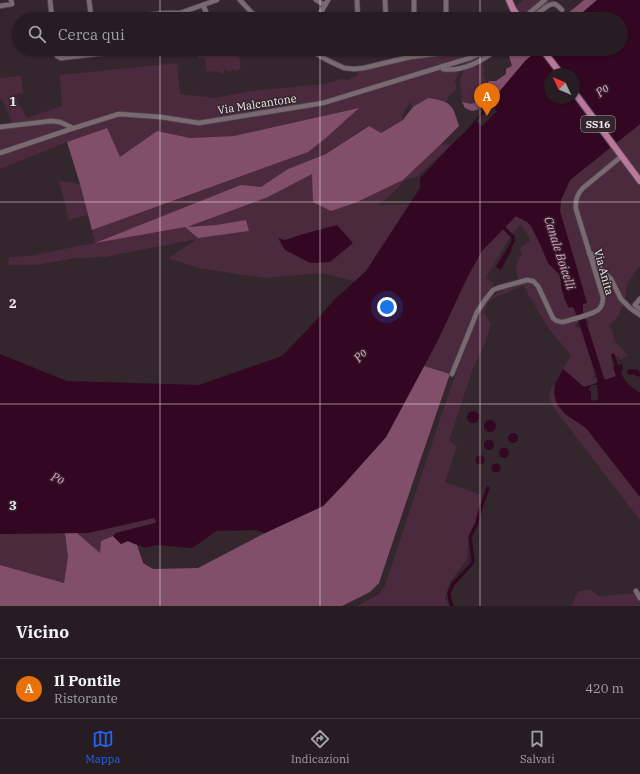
<!DOCTYPE html>
<html lang="it">
<head>
<meta charset="utf-8">
<style>
	body { margin:0; font-family:"IBM Plex Serif",serif; background:#32292f; color:#f1f3f6 }
	.compass { position:absolute; left:544px; top:68px; width:36px; height:36px; border-radius:50%; background:#261c22; box-shadow:0 1px 3px #0004; rotate:314deg }
	.you { position:absolute; left:387px; top:307px; width:14px; height:14px; margin:-10px; border:3px solid #fff; border-radius:50%; background:#1a73e8; box-shadow:0 0 0 6px #1a73e833 }
	.badge { display:grid; place-items:center; width:26px; height:26px; border-radius:50%; background:#2563eb; color:#fff; font-size:13px; font-weight:700 }
	.pin { position:absolute; translate:-50% -33px; filter:drop-shadow(0 1px 2px #0008) }
	.pin::after { content:''; position:absolute; top:21px; width:14px; height:12px; background:inherit; clip-path:polygon(0 0,100% 0,50% 100%) }
	.list { margin:0; padding:0; list-style:none }
	h2 { display:flex; justify-content:space-between; align-items:center; height:52px; margin:0; padding:0 16px; font-size:17px }
	h2 small { font-size:13px; font-weight:400; color:#a4a1a5 }
	.list li { display:grid; grid-template-columns:26px 1fr auto; gap:12px; align-items:center; box-sizing:border-box; height:60px; padding:0 16px; border-top:1px solid #423a40 }
	.list b { display:block; font-size:15px; white-space:nowrap }
	.list p { margin:0; font-size:13px; white-space:nowrap; color:#a4a1a5 }
	.list em { font-size:13px; font-style:normal; color:#a4a1a5 }
	.icon { flex:none; width:22px; height:22px; fill:none; stroke:currentColor; stroke-width:2; stroke-linecap:round; stroke-linejoin:round }
	.map { position:relative; flex:none; width:640px; height:606px; overflow:hidden }
	.search { position:absolute; background:#261c22; box-shadow:0 1px 3px #0004; left:12px; right:12px; top:12px; height:44px; display:flex; align-items:center; gap:10px; box-sizing:border-box; padding:0 14px; border-radius:22px; color:#a4a1a5; font-size:15px }
	.sheet { height:112px; background:#261c22 }
	nav { display:flex; justify-content:space-around; align-items:center; box-sizing:border-box; height:56px; border-top:1px solid #423a40; background:#261c22; font-size:11px; color:#a4a1a5 }
	nav a { display:grid; justify-items:center; gap:2px }
	nav .on { color:#2563eb }
	.map>svg:first-child { display:block }
	.green { fill:#4c2a3d; fill-rule:evenodd }
	.forest { fill:#824f6b }
	.water { fill:#330722; fill-rule:evenodd }
	.pier { fill:#33262d }
	.lines { fill:none; stroke-linecap:round; stroke-linejoin:round }
	.canal { stroke:#330722; stroke-width:3.5 }
	.minor-casing { stroke:#4e4449; stroke-width:6 }
	.major-casing { stroke:#4e4449; stroke-width:8 }
	.minor { stroke:#796a71; stroke-width:4.5 }
	.major { stroke:#ba789d; stroke-width:6 }
	.grid { fill:none; stroke:#f2eaee; stroke-width:1; stroke-opacity:0.55 }
	.labels { text-anchor:middle; dominant-baseline:central; stroke-width:3; stroke-linejoin:round; paint-order:stroke }
	.shield { fill:#33262d; stroke:#b9afb4; stroke-width:1 }
	.shield-label { font-size:10px; font-weight:bold; fill:#f2eaee }
	.street-label { font-size:11px; fill:#f2eaee; stroke:#33262d }
	.water-label { font-size:12px; font-style:italic; fill:#f3a3ce; stroke:#33262d }
	.grid-label { font-size:13px; text-anchor:middle; font-weight:bold; fill:#f2eaee; stroke:#33262d; stroke-width:3; stroke-linejoin:round; paint-order:stroke }
</style>
</head>
<body>
<div class="map">
<svg width="640" height="606" viewBox="0 0 640 606">
	<rect width="100%" height="100%" fill="#33262d"/>
	<g class="green">
		<path d="M523,0H555L542,12L537,19H502Z"/>
		<path d="M201,49H233L238,52L241,65L238,71L232,69L230,72L225,69L223,74L217,71L207,72L205,58H198V50Z"/>
		<path d="M458,49H497C481,58 466,66 448,67L458,70L459,73L454,82L456,84V89L448,97L447,102L428,98L413,107L410,102L402,116L403,120L381,133L368,126L326,154L288,169L261,187L241,186L186,227L268,197L313,173L331,211L355,203L403,180L440,145L452,144L418,176L405,180L393,193L378,205L410,204L366,271L355,281L322,273L265,278L199,268L168,258L197,239L105,257L76,258L36,265H8L9,257L30,256L78,246L95,243L92,230L308,152L358,108L234,136L190,138L157,131L120,157L106,128L67,142L0,169V126L12,122L2,99L0,100V78L21,76L23,93L14,95L27,118L62,106L60,75L177,63L180,94L214,98L252,91L325,84L342,79L348,80L358,75L356,71L395,62ZM246,220L249,231L186,227L216,225Z"/>
		<path d="M482,61L485,71L483,72L487,83L481,87L477,101L472,104L462,102L460,78L464,71Z"/>
		<path d="M640,124V265L627,284L625,299L640,312V314L631,311L625,307H622L618,316L609,326L613,332L614,340L627,355L621,360L619,356L611,359L616,376L605,380L603,376L587,324L589,323L587,319L585,320L583,312V304L587,302L560,211L561,200L570,180Z"/>
		<path d="M59,181L80,184L88,215L69,220Z"/>
		<path d="M515,216L527,222L531,226L540,244L548,263L559,274L561,282V286L572,307C576,310 578,317 579,322L575,324L577,328L581,327L595,375L593,376L594,379L597,378V383L584,387L563,369L571,355L549,329L523,285L509,292L495,297L488,303L484,312L491,324L487,339L472,371L449,441L457,446L445,482L481,495L476,522L470,533L468,544L467,559L450,582L445,598L449,606H357L379,594L385,586L444,407L472,330L486,302L496,294L512,285L522,284L519,283C516,270 514,265 522,254L520,250L521,247L530,241L528,236L521,224L508,240L486,278L494,283L476,310L450,374L424,366L437,342L467,278L482,250Z"/>
		<path d="M555,384L554,394L557,404L565,414L586,428L640,497V520L557,412L549,400L551,388Z"/>
		<path d="M154,518L157,521L155,523L116,533L113,536L101,541V554L77,533H88Z"/>
		<path d="M65,533L68,557L64,583L0,565V534Z"/>
		<path d="M591,590L598,596L640,593V606H571C575,601 573,597 579,591Z"/>
	</g>
	<g class="forest">
		<path d="M584,0H597L575,19H561Z"/>
		<path d="M507,49H540L526,60L499,92L496,91L477,110L472,111L465,108L462,102L472,104L477,101L476,97L481,87L487,83L489,81H496L506,74V69L512,66Z"/>
		<path d="M428,98C451,101 453,105 459,126L440,145L403,180L355,203L331,211L313,202L312,174L268,197L187,227L216,225L246,220L249,231L198,238L185,227L95,243L241,185L261,187L288,169L326,154L369,126L381,133L403,120L413,107Z"/>
		<path d="M359,108L327,137L308,152L92,230L80,184L67,142L107,128L120,157L157,131L190,138L234,136Z"/>
		<path d="M424,366L450,374L418,467L379,583L370,592L342,606H0V565L64,583L68,557L65,533H77L100,553L101,541L113,536L121,544L128,541L137,545L143,563L153,569L198,568L265,533L323,506L344,484L386,437Z"/>
	</g>
	<g class="water">
		<path d="M597,0H640V124L570,180L561,200L560,211L587,303L583,304V312L604,378L605,380L616,376L613,367L622,364L623,370L621,372C625,384 631,386 640,393V497L586,428L565,414L557,404L554,394L555,384L563,369L584,387L597,383V378L574,308L572,307L569,308L565,301L561,286V282L559,274L548,263L540,244L531,226L527,222L516,216L482,251L467,278L437,342L386,437L344,484L323,506L265,533L255,530L216,531L204,540L192,548L157,545L145,548L128,541L121,544L113,536L116,533L155,523L156,521L154,518L88,533L0,534V354L67,381L199,385L282,356L309,328L335,299L355,281L366,271L420,188V178L452,144L466,131L526,60L540,49H621V19H575ZM550,74H574V98H550Z"/>
		<path d="M337,225L353,243L330,262L310,263L285,250L278,238L285,240L307,233Z"/>
		<path d="M508,247L512,249L501,270L496,267Z"/>
		<path d="M631,369L637,370V369C640,371 640,374 640,377L632,374L628,375L627,370Z"/>
		<circle cx="473" cy="417" r="6"/>
		<circle cx="490" cy="426" r="6"/>
		<circle cx="513" cy="438" r="5"/>
		<circle cx="489" cy="445" r="5"/>
		<circle cx="504" cy="453" r="5"/>
		<circle cx="480" cy="460" r="4.5"/>
		<circle cx="496" cy="468" r="4.5"/>
	</g>
	<g class="pier">
		<path d="M491,105L497,111L482,126L476,121Z"/>
		<path d="M591,385H597L598,400L591,401V391H589V388L591,387Z"/>
	</g>
	<g class="lines">
		<g class="canal">
			<path d="M501,225L513,237V241L510,247"/>
			<path d="M613,355L618,370"/>
			<path d="M452,606L450,600L449,593L453,584L470,566L473,561L470,537L477,523L479,514L488,488"/>
		</g>
		<defs>
			<g id="minor">
				<path d="M50,0L52,19"/>
				<path d="M89,0L91,16L94,19"/>
				<path d="M240,0L252,13L261,19"/>
				<path d="M316,0L325,5"/>
				<path d="M357,0L358,19"/>
				<path d="M385,0L386,19"/>
				<path d="M414,0V19"/>
				<path d="M446,0V19"/>
				<path d="M203,5L209,19"/>
				<path d="M0,6L12,4L11,0"/>
				<path d="M528,15C538,19 545,3 554,4C557,4 560,8 562,10"/>
				<path d="M109,19L165,13H180L217,0"/>
				<path d="M317,19L328,0"/>
				<path d="M522,19L545,0"/>
				<path d="M56,49L57,56L61,58L141,49"/>
				<path d="M237,49L243,53"/>
				<path d="M308,49L329,61L344,68L354,69L364,68L410,57L443,53L448,50"/>
				<path d="M360,49V51"/>
				<path d="M448,50C452,54 460,51 465,49"/>
				<path d="M443,66V69C462,72 483,61 497,49"/>
				<path d="M0,127L51,121L60,122L71,127V129"/>
				<path d="M0,153L71,129L119,114L161,117L199,123L236,117L323,103L470,58L479,54L488,49"/>
				<path d="M589,253L594,255L601,270L611,279L621,299L630,308L640,315"/>
				<path d="M640,299L635,305L640,309"/>
				<path d="M452,374L477,312L485,300L493,290L498,288L527,280L533,281L538,286L553,318C556,321 559,322 563,322C570,320 595,314 599,309C602,306 603,302 603,297L576,209C575,201 577,194 583,188L622,156"/>
				<path d="M636,591L640,598"/>
			</g>
			<g id="major">
				<path d="M509,0L513,9L520,19"/>
				<path d="M542,49L561,74"/>
				<path d="M574,92L640,181"/>
			</g>
		</defs>
		<use href="#minor" class="minor-casing"/>
		<use href="#major" class="major-casing"/>
		<use href="#minor" class="minor"/>
		<use href="#major" class="major"/>
	</g>
	<path class="grid" d="M160,0V19M320,0V19M480,0V19M160,49V606M320,49V606M480,49V606M0,202H640M0,404H640"/>
	<g class="labels">
		<rect class="shield" x="581" y="116" width="34" height="16" rx="3"/>
		<g class="shield-label">
			<text x="598" y="124">SS16</text>
		</g>
		<g class="street-label">
			<text transform="translate(257 104) rotate(-9)">Via Malcantone</text>
			<text transform="translate(604 272) rotate(75)">Via Anita</text>
		</g>
		<g class="water-label">
			<text transform="translate(602 90) rotate(-41)">Po</text>
			<text transform="translate(560 253) rotate(72)">Canale Boicelli</text>
			<text transform="translate(360 355) rotate(-50)">Po</text>
			<text transform="translate(58 478) rotate(22)">Po</text>
		</g>
	</g>
	<g class="grid-label">
		<text x="13" y="106">1</text>
		<text x="13" y="308">2</text>
		<text x="13" y="510">3</text>
	</g>
</svg>
<svg class="compass" viewBox="-18 -18 36 36"><path d="M0-13l5 13h-10z" fill="#e53935"/><path d="M0 13l5-13h-10z" fill="#a4a1a5"/></svg>
<div class="you"></div>
<div class="pin badge" style="left:487px;top:116px;background:#e8710a">A</div>
<div class="search"><svg class="icon" aria-label="search" viewBox="0 0 24 24"><circle cx="10" cy="10" r="6"/><path d="M15 15l6 6"/></svg>Cerca qui</div>
</div>
<section class="sheet">
<h2>Vicino<small></small></h2>
<ul class="list">
<li><span class="badge" style="background:#e8710a">A</span><div><b>Il Pontile</b><p>Ristorante</p></div><em>420 m</em></li>
</ul>
</section>
<nav>
<a class="on"><svg class="icon" aria-label="map" viewBox="0 0 24 24"><path d="M3 6l6-2 6 2 6-2v14l-6 2-6-2-6 2zM9 4v14M15 6v14"/></svg>Mappa</a>
<a><svg class="icon" aria-label="directions" viewBox="0 0 24 24"><path d="M12 3l9 9-9 9-9-9zM9 14v-3h6M13 9l2 2-2 2"/></svg>Indicazioni</a>
<a><svg class="icon" aria-label="saved" viewBox="0 0 24 24"><path d="M7 4h10v16l-5-4-5 4z"/></svg>Salvati</a>
</nav>
</body>
</html>
